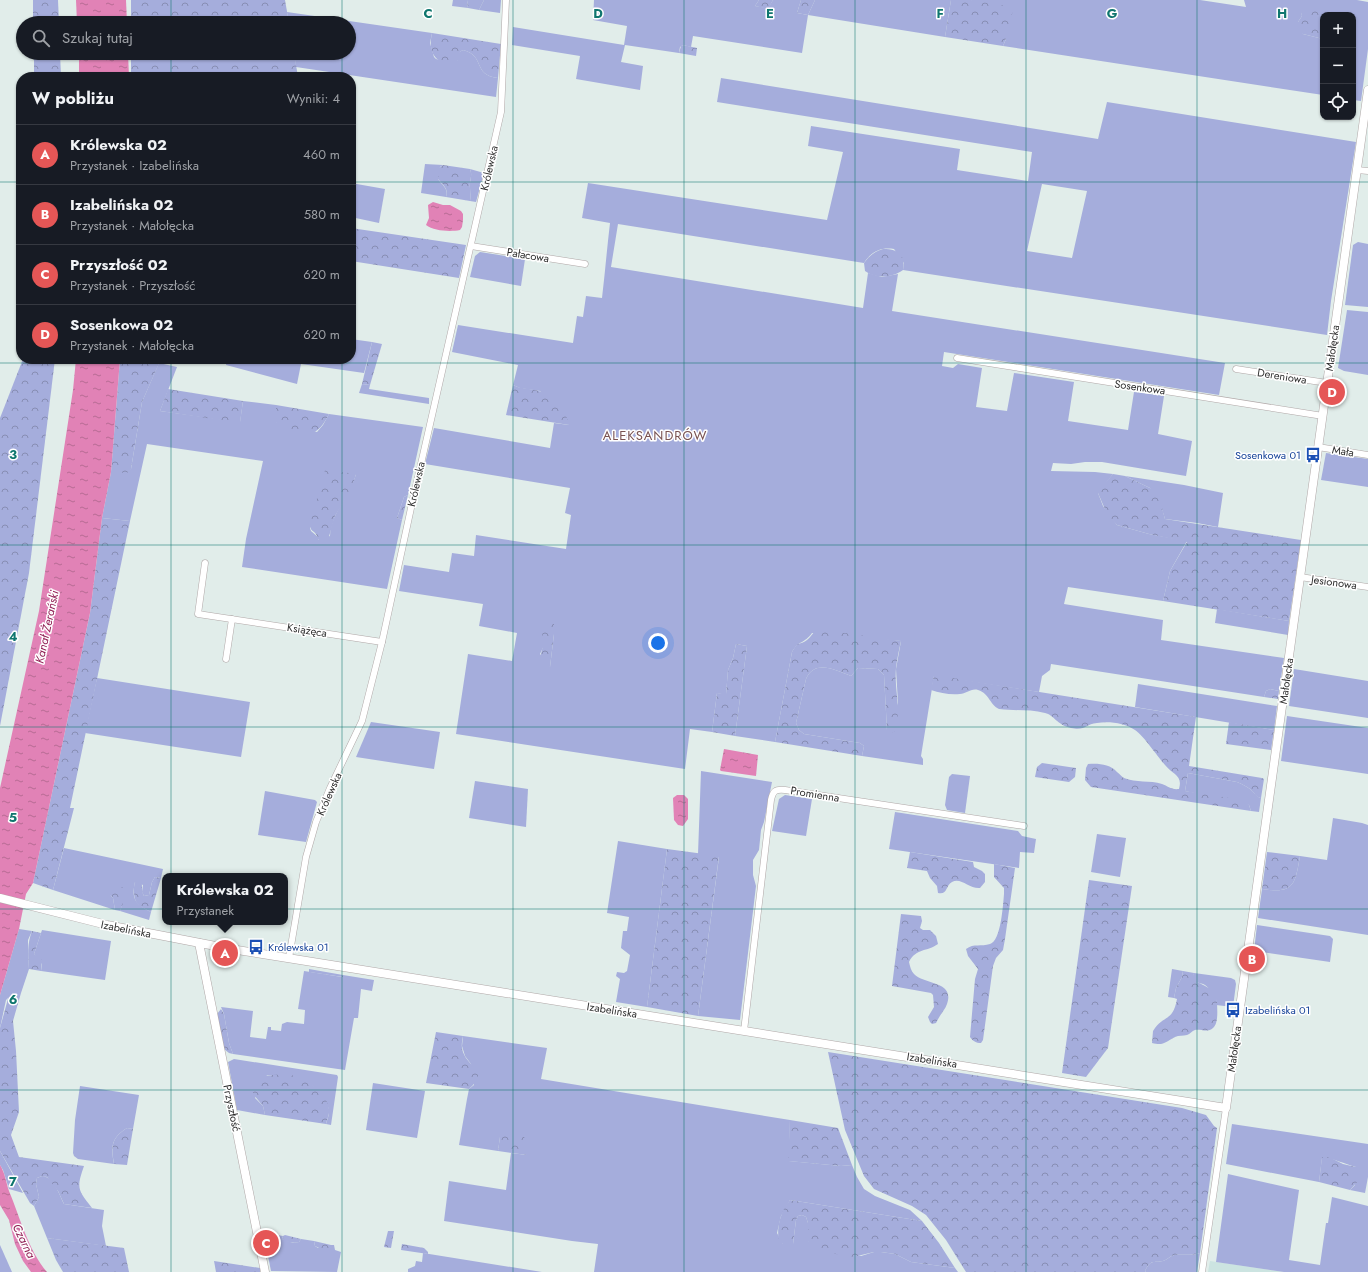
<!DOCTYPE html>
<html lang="pl">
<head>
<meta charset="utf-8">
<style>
	body { margin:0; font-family:Jost,sans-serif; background:#20242c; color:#f1f3f6 }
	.controls { position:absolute; right:12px; top:12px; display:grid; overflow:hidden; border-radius:8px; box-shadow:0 1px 3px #0004 }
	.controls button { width:36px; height:36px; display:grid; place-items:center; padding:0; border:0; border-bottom:1px solid #363941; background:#171b24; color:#f1f3f6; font:20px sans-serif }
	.you { position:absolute; left:658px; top:643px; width:14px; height:14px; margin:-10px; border:3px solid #fff; border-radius:50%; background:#1a73e8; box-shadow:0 0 0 6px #1a73e833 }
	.badge { display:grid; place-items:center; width:26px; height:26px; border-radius:50%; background:#e55656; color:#fff; font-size:13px; font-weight:700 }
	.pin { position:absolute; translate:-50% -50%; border:2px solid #fff; box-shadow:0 1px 4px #0006 }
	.popup { position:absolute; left:162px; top:873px; width:126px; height:52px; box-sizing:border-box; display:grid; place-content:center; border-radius:8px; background:#171b24; filter:drop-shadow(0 1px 3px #0005); font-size:13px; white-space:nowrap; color:#9ea1a6 }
	.popup b { font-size:15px; color:#f1f3f6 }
	.popup::after { content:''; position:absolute; left:50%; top:100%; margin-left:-8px; border:8px solid transparent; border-top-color:#171b24 }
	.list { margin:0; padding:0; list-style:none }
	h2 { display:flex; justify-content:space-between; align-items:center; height:52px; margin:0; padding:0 16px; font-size:17px }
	h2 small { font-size:13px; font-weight:400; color:#9ea1a6 }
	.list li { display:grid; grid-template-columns:26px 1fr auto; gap:12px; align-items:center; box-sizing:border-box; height:60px; padding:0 16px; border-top:1px solid #363941 }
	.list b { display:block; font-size:15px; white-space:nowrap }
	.list p { margin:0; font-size:13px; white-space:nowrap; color:#9ea1a6 }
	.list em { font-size:13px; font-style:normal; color:#9ea1a6 }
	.icon { flex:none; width:22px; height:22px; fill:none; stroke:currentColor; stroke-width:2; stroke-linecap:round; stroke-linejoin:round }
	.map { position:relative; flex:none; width:1368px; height:1272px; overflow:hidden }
	.search { position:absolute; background:#171b24; box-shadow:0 1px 3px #0004; left:16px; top:16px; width:340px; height:44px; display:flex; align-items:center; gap:10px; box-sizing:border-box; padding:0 14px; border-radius:22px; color:#9ea1a6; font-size:15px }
	.panel { position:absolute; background:#171b24; box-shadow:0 1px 3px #0004; left:16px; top:72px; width:340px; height:292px; border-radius:16px }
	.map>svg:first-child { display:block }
	.education { fill:#cce4e1 }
	.grass { fill:#a5addc; fill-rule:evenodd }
	.forest { fill:url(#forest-crowns) }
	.water { fill:url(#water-ripples) }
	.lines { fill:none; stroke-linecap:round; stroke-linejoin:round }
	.minor-casing { stroke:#b0a7a7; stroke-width:7 }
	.tertiary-casing { stroke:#b0a7a7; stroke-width:9 }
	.minor { stroke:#fff; stroke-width:6 }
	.tertiary { stroke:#fff; stroke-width:8 }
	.grid { fill:none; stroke:#0f766e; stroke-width:1; stroke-opacity:0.55 }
	.labels { text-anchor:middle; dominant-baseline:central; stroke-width:3; stroke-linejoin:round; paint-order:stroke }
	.street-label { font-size:11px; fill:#2d2d2d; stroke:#fff }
	.transit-label { font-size:11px; fill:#164399; stroke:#fff; text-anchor:start }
	.water-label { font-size:12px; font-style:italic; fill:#901e54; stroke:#fff }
	.quarter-label { font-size:13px; letter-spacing:1px; fill:#795252; stroke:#fff }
	.grid-label { font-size:13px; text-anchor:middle; font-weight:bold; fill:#0f766e; stroke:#fff; stroke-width:3; stroke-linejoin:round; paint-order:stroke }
</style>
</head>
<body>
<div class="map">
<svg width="1368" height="1272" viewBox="0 0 1368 1272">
	<defs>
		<pattern id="forest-crowns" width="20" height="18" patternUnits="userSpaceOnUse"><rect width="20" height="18" fill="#a5addc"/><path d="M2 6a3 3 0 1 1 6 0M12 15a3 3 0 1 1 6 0" fill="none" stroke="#878db3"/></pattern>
		<pattern id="water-ripples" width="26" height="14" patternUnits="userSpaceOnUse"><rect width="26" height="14" fill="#e182b6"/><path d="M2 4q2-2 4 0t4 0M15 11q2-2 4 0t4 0" fill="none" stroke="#b76b94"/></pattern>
	</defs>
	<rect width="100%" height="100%" fill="#e1edea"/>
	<path class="education" d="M1210,1261L1284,1272H1208Z"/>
	<g class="grass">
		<path d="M453,0H467L468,8L452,6Z"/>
		<path d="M484,0H501L500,13L479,10Z"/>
		<path d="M594,0H759L755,6L768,8L773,0H801L797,13L808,15L815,0H951L945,37L808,15L802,53L693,36L691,47L683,45L680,47L679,53L625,45L621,62L643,66L640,90L576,79L580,56L512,45L513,27L624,45L627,26L593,20Z"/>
		<path d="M971,0H1200L1246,7L1244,0H1357L1368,2V49L1361,101L1353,100V15H1336L1332,12L1301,11L1302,16L1298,22L1303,34L1323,39V95L1003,46L1006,39Z"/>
		<path d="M287,12L432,33L430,43L434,57L436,59L452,63L456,62L458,60V53L463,50C486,56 472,75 498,78L496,97L296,67L294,53H349V23H289Z"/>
		<path d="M721,78L1098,139L1107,102L1356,142L1331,301L1327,335L903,270L904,263L894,249C880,247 871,252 864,263L618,224L611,267L863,308L868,273L882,277L898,274L892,311L1225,363L1219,395L944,352L942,366L953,368L958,364L982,368L976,407L1007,411L1014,373L1074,382L1068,421L1128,430L1134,392L1164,396L1158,434L1192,441L1186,476L1102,462H1085L1071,464L1053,463L1051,471L1095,472L1113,474L1098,493L1103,506L1117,525L1149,534L1187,541L1170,571L1163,601L1068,587L1064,604L1163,620L1161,640L1284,658L1279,691L1270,689L1266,691L1264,697L1051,664L1050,670L1042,676L1039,692L934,676L921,756L923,759V765L862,756L864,746L860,743L804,734L799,730L796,723L806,679C815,659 835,670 851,676L858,668L878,669L884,675L887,730L898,703L896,669L901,641L812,633C804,644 799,640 792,652L775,742L735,736L747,646L736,644L733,658L728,670L726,695L717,693L712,732L690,729L685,769L456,734L468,654L512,661L517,633L479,626L483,604L399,591L404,565L449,572L452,553L474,556L476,535L566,549L571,515L565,513L570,488L425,464L434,428L550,448L554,423L569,425L540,391L520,388L513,385L518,365L452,352L458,325L573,343L577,316L583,317L586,296L602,298C605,273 607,248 610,223L582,218L588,183L827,220L843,152L808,146L811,126L960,149L957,170L1028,181L1032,152L717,102ZM1042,184L1087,191L1072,258L1027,251ZM554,624V634L550,667L540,654Z"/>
		<path d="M425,164L443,165L440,167L438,179C442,185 449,189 446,197L421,193Z"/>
		<path d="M470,169L484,173L476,202L470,201C471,196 470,193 470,188C469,181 473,176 470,169Z"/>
		<path d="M351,183L385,189L379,223L351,217Z"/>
		<path d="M1358,242L1368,244V307L1345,305L1353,245Z"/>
		<path d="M480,252L525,259L521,286L470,277L475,256Z"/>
		<path d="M1347,310L1368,312V375L1344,371L1338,368Z"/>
		<path d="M351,339L372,342L364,373L301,364L297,384L226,365L227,359H351Z"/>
		<path d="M159,363L177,367L160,411L240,422L243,401L276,405V422L317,432L323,425L329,414L423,427L408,495L404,497L397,518L402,520L387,589L242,567L246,539L263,461L147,444L130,521L102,518L111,472H116L131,469L142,402ZM356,474C350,497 331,512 330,536L318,540V537L311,531L310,528Z"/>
		<path d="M362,384L370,385L369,389L429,398V404L359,393Z"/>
		<path d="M1326,453L1368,459V487L1321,480Z"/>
		<path d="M1125,476L1184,485L1223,493L1218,527L1197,523L1165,519L1162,509L1150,488Z"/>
		<path d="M1217,609L1289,621L1288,635L1215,623Z"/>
		<path d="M1294,669L1368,681V718L1289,706Z"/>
		<path d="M97,678L250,702L241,757L85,733Z"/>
		<path d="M1138,684L1277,706L1274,730L1135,707Z"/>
		<path d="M1287,716L1368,728V774L1281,761Z"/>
		<path d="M371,722L440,732L434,769L356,757Z"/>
		<path d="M701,771L772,782L764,822L761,830L759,850L753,860V875L756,886L740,1020L698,1016L719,857L698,854Z"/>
		<path d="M1188,773L1237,782C1242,784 1246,786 1250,789C1254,792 1256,797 1261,798L1259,812L1251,811L1249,805L1185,791Z"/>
		<path d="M952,774L970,776L965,813L947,810L945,805L949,777Z"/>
		<path d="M475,781L528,789L526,827L469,818Z"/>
		<path d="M265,791L315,800L317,802L306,842L258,835Z"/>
		<path d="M785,795L812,799L806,836L772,831L779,799Z"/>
		<path d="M895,812L1018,831L1022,836L1036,839L1034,853L1020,852L1019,868L889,849Z"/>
		<path d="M1333,818L1362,823L1368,825V935L1258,918L1262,889C1294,894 1295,885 1300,856L1327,860Z"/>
		<path d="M1097,834L1126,838L1120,877L1091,872Z"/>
		<path d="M618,841L667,849L647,1007L616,1002L620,979L616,976L617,972L624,973L627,971L630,955L621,948L623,931H627L629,917L607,913Z"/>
		<path d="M64,848L163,869L161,878L155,877L152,882L149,895L144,896L142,892L143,885L135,882C131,900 136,904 151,912L149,920L120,911L122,905L110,895L113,898L115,910L53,890Z"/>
		<path d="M1257,925L1330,936L1333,939L1330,962L1254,951Z"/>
		<path d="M19,929L32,931L28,940V953L29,969L21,993H13L6,1000L0,1028V995Z"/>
		<path d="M42,930L111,941L105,980L41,971L42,964L34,954Z"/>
		<path d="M1172,969L1183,971L1182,977L1176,988L1174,998L1168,997Z"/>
		<path d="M304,971L342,977L343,975L374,980L372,991L361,989L358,1018H354L345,1070L233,1054L229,1043L224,1014L221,1007L253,1011L250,1037L266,1039L268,1027H271V1030L281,1031L282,1024L287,1022L304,1024L305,1010L298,1009Z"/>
		<path d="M1194,973L1231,978L1235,980L1236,984L1233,1007L1216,1005L1217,1001C1214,997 1210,988 1205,985C1198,981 1192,985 1194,973Z"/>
		<path d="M463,1036L547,1048L541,1079L790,1120L789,1161L841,1166L852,1165L857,1177L864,1189L875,1196L910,1210L922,1221L790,1200L781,1216L777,1233L783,1244H793L796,1220L798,1216L802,1215L806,1217L808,1223V1241L861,1256L874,1252H881L895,1254L911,1262L955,1268L958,1272H594L598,1244L572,1241L444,1221L449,1181L506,1190L511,1153L527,1155L500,1137L498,1151L459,1145L467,1099L469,1089L474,1085L471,1064L465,1056L462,1046Z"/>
		<path d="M234,1059L337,1075L338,1077L331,1125L326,1124C327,1120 329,1116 329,1112C329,1109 328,1106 326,1103C317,1080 290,1075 267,1075L255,1098L263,1106L265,1115L237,1110L228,1062Z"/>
		<path d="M373,1083L425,1091L417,1138L366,1130Z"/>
		<path d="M80,1086L139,1095L133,1129L127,1128C111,1138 111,1146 114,1164L78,1159L74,1156L73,1153L75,1120Z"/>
		<path d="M1232,1124L1368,1144V1177L1365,1193L1350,1190L1355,1185L1356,1167C1344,1164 1334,1158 1322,1158L1319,1182L1226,1164Z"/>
		<path d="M0,1151L23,1193L9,1189L3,1170L0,1165Z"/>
		<path d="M1228,1174L1299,1190L1289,1260L1320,1265L1326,1223H1328L1332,1197L1368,1206V1272H1284L1216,1262Z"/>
		<path d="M42,1176C54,1177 59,1194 64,1204L104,1210L102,1226L106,1246L47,1238L34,1206L39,1197L36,1184L37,1178Z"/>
		<path d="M267,1234H272L283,1236L282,1239L293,1243L299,1242L301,1239L314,1241L315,1246L318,1248L331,1247V1245H334L335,1250L341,1252L337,1272L271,1271L264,1236Z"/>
		<path d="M0,1245L12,1272H0Z"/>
		<path d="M423,1253L542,1272H408V1269L415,1266L416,1261L422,1262Z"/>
		<path d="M1200,1253L1197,1272H1146L1145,1271C1151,1259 1153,1263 1163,1261C1167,1260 1170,1256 1174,1255C1183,1254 1191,1256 1200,1253Z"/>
	</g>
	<g class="forest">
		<path d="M33,0H58L59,23H33Z"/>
		<path d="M131,0H285L289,23H131Z"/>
		<path d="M467,0H484L479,10L468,8Z"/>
		<path d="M759,0H773L768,9L755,6Z"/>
		<path d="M801,0H815L808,15L797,13Z"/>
		<path d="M951,0H971L1013,7L1010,29L1003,46L945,37Z"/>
		<path d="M1306,6L1321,8L1336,15H1323V39L1303,34L1298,31V22L1302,16L1300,9Z"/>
		<path d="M432,33L501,44L498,78C472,75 486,56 463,50C455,54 461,60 456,63C453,64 449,63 446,63C431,60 429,46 432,33Z"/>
		<path d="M683,45L697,48L696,56L679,53L681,46Z"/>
		<path d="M34,53H60L61,77H34Z"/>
		<path d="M131,53H294L298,77H131Z"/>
		<path d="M443,165L470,169C473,176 469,181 470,188C470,193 471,196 470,201L446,197C449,189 443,185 438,179V169Z"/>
		<path d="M351,228L466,245L459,278L351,261Z"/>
		<path d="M883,249C897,249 906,254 903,270C892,278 876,279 865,271L864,263C869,256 875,251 883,249Z"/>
		<path d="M372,342L382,344L370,385L362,384Z"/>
		<path d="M23,359H55L29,573L0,726V418Z"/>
		<path d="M120,359H161L142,402L131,469L127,473L111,472Z"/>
		<path d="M513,385C521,389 527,388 535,390C551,393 566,409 569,425L506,415Z"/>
		<path d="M168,389L243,401L240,423L160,411Z"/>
		<path d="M276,405L329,414C315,442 306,433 280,429L276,422Z"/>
		<path d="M325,470L356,474L352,488L335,516L328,540L326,542L319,541C318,540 318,537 317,536C314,529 310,533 310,523Z"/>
		<path d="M1113,474L1125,476L1150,488L1158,493L1165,519L1301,540L1289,621L1163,601L1170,571L1187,542L1149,534L1117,525L1107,514L1098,493V487L1106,482Z"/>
		<path d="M408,495L402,520L397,518L404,497Z"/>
		<path d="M102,518L130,521L70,808H74L53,890L33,883L90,613Z"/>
		<path d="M549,622L554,624V634L550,667L539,665C540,658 541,653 543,646C545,636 537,632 549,622Z"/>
		<path d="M818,629L901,641C899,650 897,659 896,668C894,689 902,710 895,731L891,733L887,730L884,675L878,669L858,668L851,676C835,670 815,659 806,679L796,723L799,730L804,734L860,743L864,746L862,756L775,742L792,652C799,640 799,646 807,640C811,637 813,632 818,629Z"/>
		<path d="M736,644L747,646L735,736L712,732L717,693L726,694L728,670L733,658Z"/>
		<path d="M934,675L1196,717L1189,766L1262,778L1264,779L1261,798C1255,797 1255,793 1250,789C1246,786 1242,784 1237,782L1188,773L1185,791L1242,800L1249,805L1251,811L1091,787L1085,780L1086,768L1088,764C1098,763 1110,764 1117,772C1120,774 1122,777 1124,778C1136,783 1150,780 1162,784C1168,786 1171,790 1179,789C1183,775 1173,775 1165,765C1157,756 1144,736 1135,730C1125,723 1109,721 1097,723C1085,724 1086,731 1071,728C1057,725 1054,715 1045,713C1030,709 1014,711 999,709C989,704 990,694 978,690C971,688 966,694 960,694C950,695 940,693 931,690Z"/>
		<path d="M1270,689L1279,691L1278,699L1264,697L1266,691Z"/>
		<path d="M1229,722L1274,730L1271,750L1226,744Z"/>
		<path d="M1042,763L1076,768L1075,777L1069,782L1035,777L1037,767Z"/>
		<path d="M667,849L719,856L698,1016L647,1007Z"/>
		<path d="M910,852L973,862L974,867L982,871L985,874V882L980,888C969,889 961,877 952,882C945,886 948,895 938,893L937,886L930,878L927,871L907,868Z"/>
		<path d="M1267,852L1300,856C1295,885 1294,894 1262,889Z"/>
		<path d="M994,864L1015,868L1005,939L1003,950L996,958L993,966L983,1040L981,1043C976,1043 973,1041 970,1037L975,979L978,969L968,956L966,949C974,943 981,947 990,944C1001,941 1003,905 1004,894V888L994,877Z"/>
		<path d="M155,877L161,878L151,912C140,906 134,905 134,891C134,886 134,883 137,879L141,880C143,886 141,891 144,896L149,895L152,882Z"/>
		<path d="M1089,880L1132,886L1108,1048L1086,1077L1062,1073Z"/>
		<path d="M113,885C119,885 124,886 127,893L120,911L115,910L113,898L108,891L110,887Z"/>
		<path d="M901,914L921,916L922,921L920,928L923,930H930L936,936L938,944C927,952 916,948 909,962C910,966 911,971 914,974C925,985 955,981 947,1004C945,1010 939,1016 936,1023L932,1024L930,1022L928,1017L934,1007L933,995L931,993L892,986Z"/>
		<path d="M32,931L41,933L34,954L42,960L41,971L29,969C28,955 27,944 32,931Z"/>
		<path d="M309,969L343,975V977L309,972Z"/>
		<path d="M1183,971L1194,973C1192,988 1215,982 1217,1001C1217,1008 1219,1023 1213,1028C1208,1033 1201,1029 1195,1030C1192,1031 1190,1034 1187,1035C1183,1036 1179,1035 1175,1037C1165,1042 1164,1046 1152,1043L1153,1031L1155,1028C1165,1015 1173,1021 1177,999L1174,998L1176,988L1182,977Z"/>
		<path d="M13,993H21L13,1021L16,1051L19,1112L11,1135L19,1157L84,1166C76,1189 78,1190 92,1208L64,1204L58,1191L47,1177L42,1176L37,1178L36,1184L39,1197L34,1206L30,1203L0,1151V1028L9,995Z"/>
		<path d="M221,1009L224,1014L229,1043L233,1054L229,1053L224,1049L217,1014Z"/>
		<path d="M436,1032L463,1036C462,1041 461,1046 463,1052C469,1069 490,1070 469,1089L426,1083Z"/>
		<path d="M828,1052L1182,1108L1206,1115L1214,1126L1217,1128L1200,1253C1191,1256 1183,1254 1174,1255C1170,1256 1167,1260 1163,1261C1153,1263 1151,1259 1145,1271L1146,1272H966L946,1240L926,1215L912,1206L874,1189L864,1176L845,1130Z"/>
		<path d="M285,1074C303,1076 326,1090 329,1109C330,1114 327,1119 326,1124L265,1115L263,1106L253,1094L254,1083L261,1076Z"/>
		<path d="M790,1120L838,1128L852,1165L841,1166L788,1161Z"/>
		<path d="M127,1128L133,1129L127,1165L114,1164C111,1146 111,1138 127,1128Z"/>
		<path d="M510,1133L524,1137L531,1145L527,1155L498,1151L500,1137L504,1134Z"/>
		<path d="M1322,1157H1329L1343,1164L1356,1167L1360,1172L1358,1181L1350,1190L1319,1182Z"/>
		<path d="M790,1200L922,1221L939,1243L955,1268L911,1262L895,1254L881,1252H874L853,1257L819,1251L811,1246L808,1241V1223L806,1217L802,1215L798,1216L796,1220L793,1244H783L779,1241C776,1227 781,1211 790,1200Z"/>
		<path d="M388,1231H394L391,1248L384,1247Z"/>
		<path d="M285,1235L301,1239L299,1242C294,1244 286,1242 282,1239L283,1236Z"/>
		<path d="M47,1238L124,1248L129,1272H63L56,1260Z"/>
		<path d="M314,1241L331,1245V1247L327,1250L321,1249L315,1246Z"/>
		<path d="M402,1244L424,1248L428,1252V1254L401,1250Z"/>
		<path d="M214,1261L260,1268V1272H216Z"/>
	</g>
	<g class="water">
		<path d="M76,0H126L127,23H77Z"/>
		<path d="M79,53H128L129,77H79Z"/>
		<path d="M433,202L443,205H450L461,211L463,214V220L462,227L460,230C450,232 434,231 426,225L429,218L428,205Z"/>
		<path d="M76,359H120L111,472L102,518L90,613L33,883L26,894L19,929L0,995V788L39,611L73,390Z"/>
		<path d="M724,749L758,755L756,776L721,771L720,770Z"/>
		<path d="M677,795H684L688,799V819L683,826L678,825L674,820L673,798Z"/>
		<path d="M0,1165C5,1173 6,1182 9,1191C20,1217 28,1250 47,1272H31L23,1261L15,1244L9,1220L0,1205Z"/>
	</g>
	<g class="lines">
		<defs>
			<g id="minor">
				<path d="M1357,170L1368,171"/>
				<path d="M471,246L585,264"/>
				<path d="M957,358L1323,416"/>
				<path d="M1236,369L1327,383"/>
				<path d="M1318,447L1368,455"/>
				<path d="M205,563L198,614L382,642"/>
				<path d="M1300,577L1368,587"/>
				<path d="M226,659L232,619"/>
				<path d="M289,958L306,857L316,822L330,788L362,721L382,642L411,508L501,112L506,0"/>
				<path d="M744,1031L771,800C773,791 775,789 785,790L1024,826"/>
				<path d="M1202,1272L1226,1108"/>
			</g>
			<g id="tertiary">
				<path d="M0,898L107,925L231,949L1226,1108L1368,90"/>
				<path d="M199,943L265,1272"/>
			</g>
		</defs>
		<use href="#minor" class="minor-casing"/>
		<use href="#tertiary" class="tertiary-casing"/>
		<use href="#minor" class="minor"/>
		<use href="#tertiary" class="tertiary"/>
	</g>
	<path class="grid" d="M171,0V23M342,0V23M513,0V1272M684,0V1272M855,0V1272M1026,0V1272M1197,0V1272M171,53V77M342,53V77M0,182H21M351,182H1368M171,359V1272M342,359V1272M0,363H1368M0,545H1368M0,727H1368M0,909H1368M0,1090H1368"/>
	<defs>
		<symbol id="bus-bare" viewBox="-9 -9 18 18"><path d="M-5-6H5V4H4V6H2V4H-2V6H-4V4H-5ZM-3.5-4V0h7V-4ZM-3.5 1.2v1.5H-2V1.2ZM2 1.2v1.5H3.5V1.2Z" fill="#1a4fb4" stroke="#fff" stroke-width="2.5" paint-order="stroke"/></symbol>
	</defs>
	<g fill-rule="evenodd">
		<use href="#bus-bare" x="1302" y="444" width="22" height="22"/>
		<use href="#bus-bare" x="245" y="936" width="22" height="22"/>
		<use href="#bus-bare" x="1222" y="999" width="22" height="22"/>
	</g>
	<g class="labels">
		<g class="street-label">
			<text transform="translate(489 168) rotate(-77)">Królewska</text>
			<text transform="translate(528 255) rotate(9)">Pałacowa</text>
			<text transform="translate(1332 348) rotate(-82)">Małołęcka</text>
			<text transform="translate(1282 376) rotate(9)">Dereniowa</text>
			<text transform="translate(1140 387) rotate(8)">Sosenkowa</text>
			<text transform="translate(1343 451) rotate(9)">Mała</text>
			<text transform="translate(416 484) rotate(-77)">Królewska</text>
			<text transform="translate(1334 582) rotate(8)">Jesionowa</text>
			<text transform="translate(307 630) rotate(9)">Książęca</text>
			<text transform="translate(1286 681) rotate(-82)">Małołęcka</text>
			<text transform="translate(329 794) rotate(-66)">Królewska</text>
			<text transform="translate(815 794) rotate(9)">Promienna</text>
			<text transform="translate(126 929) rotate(11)">Izabelińska</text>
			<text transform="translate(612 1010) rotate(9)">Izabelińska</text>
			<text transform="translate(1234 1049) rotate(-82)">Małołęcka</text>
			<text transform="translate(932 1060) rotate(9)">Izabelińska</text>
			<text transform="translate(232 1108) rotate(78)">Przyszłość</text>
		</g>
		<g class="transit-label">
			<text x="1301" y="455" text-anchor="end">Sosenkowa 01</text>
			<text x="268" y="947">Królewska 01</text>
			<text x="1245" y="1010">Izabelińska 01</text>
		</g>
		<g class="water-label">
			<text transform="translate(47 627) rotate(-78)">Kanał Żerański</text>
			<text transform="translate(24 1241) rotate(64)">Czarna</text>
		</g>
		<g class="quarter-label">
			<text x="655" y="435">ALEKSANDRÓW</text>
		</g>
	</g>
	<g class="grid-label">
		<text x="428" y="18">C</text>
		<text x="598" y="18">D</text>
		<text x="770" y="18">E</text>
		<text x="940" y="18">F</text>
		<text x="1112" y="18">G</text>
		<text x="1282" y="18">H</text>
		<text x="13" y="459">3</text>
		<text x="13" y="641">4</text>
		<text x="13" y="822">5</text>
		<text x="13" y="1004">6</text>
		<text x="13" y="1186">7</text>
	</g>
</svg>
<div class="controls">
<button>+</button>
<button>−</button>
<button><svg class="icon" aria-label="locate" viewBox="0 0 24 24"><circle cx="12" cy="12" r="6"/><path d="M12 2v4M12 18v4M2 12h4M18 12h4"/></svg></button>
</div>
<div class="you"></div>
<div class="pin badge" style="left:225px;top:953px">A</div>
<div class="popup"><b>Królewska 02</b>Przystanek</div>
<div class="pin badge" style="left:1252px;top:959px">B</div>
<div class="pin badge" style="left:266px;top:1243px">C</div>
<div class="pin badge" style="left:1332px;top:392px">D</div>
<div class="search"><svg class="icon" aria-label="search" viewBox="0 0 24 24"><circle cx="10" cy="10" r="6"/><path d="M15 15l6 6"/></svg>Szukaj tutaj</div>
<section class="panel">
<h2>W pobliżu<small>Wyniki: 4</small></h2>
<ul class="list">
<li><span class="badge">A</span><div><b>Królewska 02</b><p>Przystanek · Izabelińska</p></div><em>460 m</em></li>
<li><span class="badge">B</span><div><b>Izabelińska 02</b><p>Przystanek · Małołęcka</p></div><em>580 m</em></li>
<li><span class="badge">C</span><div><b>Przyszłość 02</b><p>Przystanek · Przyszłość</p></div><em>620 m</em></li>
<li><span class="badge">D</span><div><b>Sosenkowa 02</b><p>Przystanek · Małołęcka</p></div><em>620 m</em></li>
</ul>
</section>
</div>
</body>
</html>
